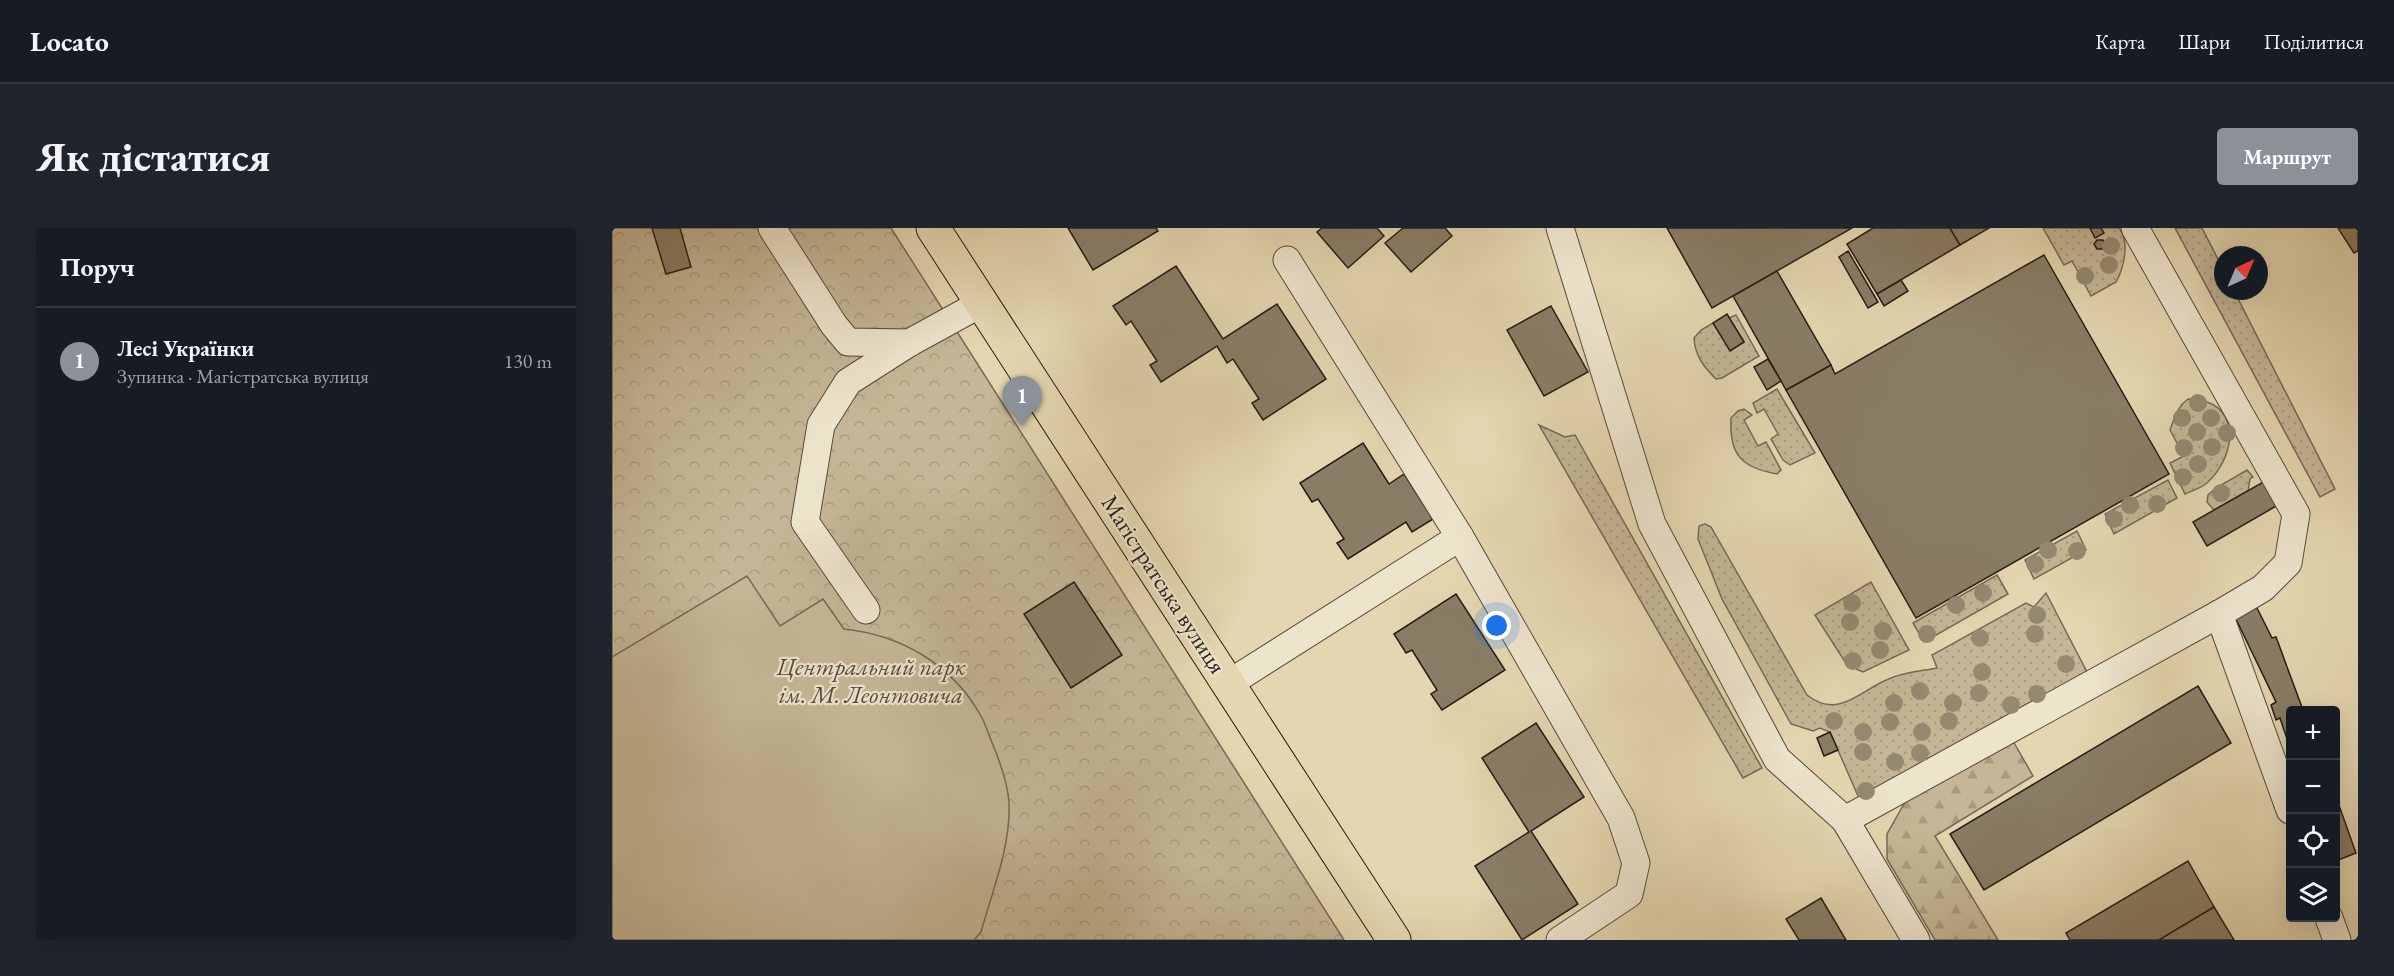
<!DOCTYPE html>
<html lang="uk">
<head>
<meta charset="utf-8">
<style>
	body { margin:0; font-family:"EB Garamond",serif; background:#20242c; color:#f1f3f6 }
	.controls { position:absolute; right:18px; bottom:18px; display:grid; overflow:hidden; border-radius:6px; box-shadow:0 6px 24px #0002 }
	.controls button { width:54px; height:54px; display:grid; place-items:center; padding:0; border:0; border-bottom:2px solid #363941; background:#171b24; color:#f1f3f6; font:30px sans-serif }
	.compass { position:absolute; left:1602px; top:18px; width:54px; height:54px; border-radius:50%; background:#171b24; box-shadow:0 6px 24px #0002; rotate:44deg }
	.you { position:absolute; left:885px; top:398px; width:21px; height:21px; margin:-15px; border:4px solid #fff; border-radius:50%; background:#1a73e8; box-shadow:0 0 0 9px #1a73e833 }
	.badge { display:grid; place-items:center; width:39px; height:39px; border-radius:50%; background:#8c9099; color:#fff; font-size:20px; font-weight:700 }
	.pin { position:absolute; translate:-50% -50px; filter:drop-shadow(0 2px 3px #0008) }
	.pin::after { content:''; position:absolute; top:32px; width:21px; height:18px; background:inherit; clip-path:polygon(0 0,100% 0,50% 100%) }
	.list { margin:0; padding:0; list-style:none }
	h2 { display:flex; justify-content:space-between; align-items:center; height:78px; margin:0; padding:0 24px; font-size:26px }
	h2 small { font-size:20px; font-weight:400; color:#9ea1a6 }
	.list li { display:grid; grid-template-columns:39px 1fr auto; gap:18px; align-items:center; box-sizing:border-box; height:108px; padding:0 24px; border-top:2px solid #363941 }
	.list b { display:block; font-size:22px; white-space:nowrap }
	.list p { margin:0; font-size:20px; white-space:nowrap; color:#9ea1a6 }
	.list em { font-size:20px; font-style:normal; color:#9ea1a6 }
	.icon { flex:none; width:33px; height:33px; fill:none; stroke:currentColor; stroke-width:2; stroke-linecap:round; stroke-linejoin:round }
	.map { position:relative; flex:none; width:1746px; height:712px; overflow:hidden; border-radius:6px }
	header { display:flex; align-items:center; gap:36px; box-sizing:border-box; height:84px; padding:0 30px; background:#171b24; border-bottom:2px solid #363941 }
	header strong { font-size:28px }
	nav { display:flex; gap:33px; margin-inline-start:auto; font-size:21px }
	.intro { display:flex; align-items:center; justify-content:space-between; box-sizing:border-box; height:144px; padding:0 36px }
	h1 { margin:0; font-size:42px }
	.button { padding:15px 27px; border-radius:6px; background:#8c9099; color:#fff; font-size:21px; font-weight:700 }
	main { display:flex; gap:36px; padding:0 36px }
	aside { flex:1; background:#171b24; border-radius:6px; box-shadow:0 6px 24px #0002 }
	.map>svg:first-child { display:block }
	.grass { fill:url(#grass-dots); stroke:#756956; stroke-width:1.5 }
	.forest { fill:url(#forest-firs); stroke:#756956; stroke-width:1.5 }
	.park { fill:url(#park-crowns); stroke:#756956; stroke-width:1.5 }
	.pitch { fill:#c4b696; stroke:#756956; stroke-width:1.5 }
	.building { fill:#897d66; stroke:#261c15; stroke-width:1.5 }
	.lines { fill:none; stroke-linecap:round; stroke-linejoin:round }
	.minor-casing { stroke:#564a3c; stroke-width:29 }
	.major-casing { stroke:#261c15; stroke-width:35 }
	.minor { stroke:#ede4cc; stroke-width:27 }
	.major { stroke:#e4d6b0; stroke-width:33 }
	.tree { fill:#958970 }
	.labels { text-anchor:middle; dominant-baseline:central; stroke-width:4.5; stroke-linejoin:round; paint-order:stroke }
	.street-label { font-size:24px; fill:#261c15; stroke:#ede4cc }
	.park-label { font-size:24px; font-style:italic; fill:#554a3c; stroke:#ede4cc }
</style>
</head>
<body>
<header>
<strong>Locato</strong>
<nav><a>Карта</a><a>Шари</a><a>Поділитися</a></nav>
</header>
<div class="intro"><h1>Як дістатися</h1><a class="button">Маршрут</a></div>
<main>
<aside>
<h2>Поруч<small></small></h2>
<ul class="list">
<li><span class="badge">1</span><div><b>Лесі Українки</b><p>Зупинка · Магістратська вулиця</p></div><em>130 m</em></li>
</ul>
</aside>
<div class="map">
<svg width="1746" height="712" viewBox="0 0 1746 712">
	<defs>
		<pattern id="grass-dots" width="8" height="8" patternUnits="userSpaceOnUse" patternTransform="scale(1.5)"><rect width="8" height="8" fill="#c4b696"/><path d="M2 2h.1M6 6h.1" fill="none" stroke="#a89c80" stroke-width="1.8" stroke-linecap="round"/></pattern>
		<pattern id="forest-firs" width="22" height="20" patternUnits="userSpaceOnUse" patternTransform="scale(1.5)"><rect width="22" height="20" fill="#c4b696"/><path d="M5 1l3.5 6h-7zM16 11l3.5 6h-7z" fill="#a89c80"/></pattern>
		<pattern id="park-crowns" width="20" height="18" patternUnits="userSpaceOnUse" patternTransform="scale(1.5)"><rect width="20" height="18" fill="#c4b696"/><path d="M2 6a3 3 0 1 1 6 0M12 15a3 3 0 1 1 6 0" fill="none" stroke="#a89c80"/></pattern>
	</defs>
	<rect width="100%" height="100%" fill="#e4d6b0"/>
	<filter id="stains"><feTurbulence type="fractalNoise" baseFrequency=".00333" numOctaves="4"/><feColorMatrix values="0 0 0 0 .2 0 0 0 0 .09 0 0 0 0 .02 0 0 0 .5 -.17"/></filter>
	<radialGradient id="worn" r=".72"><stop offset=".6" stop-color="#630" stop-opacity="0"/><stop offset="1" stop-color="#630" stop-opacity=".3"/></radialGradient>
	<g class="grass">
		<path d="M1431,0H1507C1518,14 1512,40 1504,54L1479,68L1460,33L1452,37Z"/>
		<path d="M1563,0H1590L1611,41V63H1622L1723,261L1708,269Z"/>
		<path d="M1124,87L1147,128L1110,150L1104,151C1092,139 1083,128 1082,110L1089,102L1101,95L1119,122L1132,114L1117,90Z"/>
		<path d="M1165,161L1203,225L1178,237L1171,232L1159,211L1166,206L1152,181L1145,185L1141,175Z"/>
		<path d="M1576,171C1630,171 1626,227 1595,255C1589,260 1580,263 1573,266L1558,235L1572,228L1558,202C1563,189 1565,179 1576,171Z"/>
		<path d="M1132,181L1140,187L1132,192L1146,218L1154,214L1169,242L1165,246C1130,240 1117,227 1119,190L1126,183Z"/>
		<path d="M927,197L953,209L963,207L1150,540L1131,550Z"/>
		<path d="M1635,242L1641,249L1638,251L1636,263L1602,282L1595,274L1596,267L1604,260Z"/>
		<path d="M1556,252L1565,270L1502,306L1493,286Z"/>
		<path d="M1093,296L1099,299L1195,467C1228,493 1250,460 1279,450C1293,444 1310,443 1325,440L1320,427L1414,375L1422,379L1434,365L1475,444L1271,569L1246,568L1218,504L1208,500L1201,503L1179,496L1110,371L1086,311L1087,298Z"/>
		<path d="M1465,303L1474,322L1422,351L1413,332Z"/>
		<path d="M1385,347L1396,366L1312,414L1301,395Z"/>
		<path d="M1259,354L1297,422L1251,444L1235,437L1203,387Z"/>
	</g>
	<path class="forest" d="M1401,513L1421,548L1323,608L1386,712H1323L1275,631V606L1293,574Z"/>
	<path class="park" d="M0,0H279L732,712H0Z"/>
	<path class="pitch" d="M135,348L168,398L211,371L232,401C289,407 340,436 369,488C374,497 377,508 381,517C388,534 396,556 397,575C399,618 380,664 369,704L362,712H0V429Z"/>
	<g class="building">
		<path d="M40,0H68L79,39L54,46Z"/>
		<path d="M456,0H544L546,3L481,42Z"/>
		<path d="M710,0H765L772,8L736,40L705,4Z"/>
		<path d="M791,0H833L840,8L799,44L773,15Z"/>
		<path d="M1055,0H1240L1100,80Z"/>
		<path d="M1261,0H1338L1348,17L1265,66L1235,16Z"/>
		<path d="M1338,0H1377L1348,17Z"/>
		<path d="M1478,0H1489L1492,5L1483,10Z"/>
		<path d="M1726,0H1746V23L1742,25Z"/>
		<path d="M1485,12H1491L1493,18L1491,21H1485L1482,16Z"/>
		<path d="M1236,23L1266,74L1256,80L1227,29Z"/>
		<path d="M1432,27L1557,246L1304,390L1174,162L1219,137L1223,146Z"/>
		<path d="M564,38L611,111L665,76L714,151L651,192L640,175L647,171L621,131L615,135L605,118L549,154L538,137L545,133L519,93L514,97L501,78Z"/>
		<path d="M1165,43L1219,137L1174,162L1121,68Z"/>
		<path d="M1289,52L1296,63L1272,78L1265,66Z"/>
		<path d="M939,78L976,144L932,168L895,102Z"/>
		<path d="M1115,86L1132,114L1118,123L1101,95Z"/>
		<path d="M1156,131L1169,153L1155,162L1142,139Z"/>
		<path d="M751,215L777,256L792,246L821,291L800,304L794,294L736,331L725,315L732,311L706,271L700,274L688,255Z"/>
		<path d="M1653,253L1666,277L1595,318L1581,294Z"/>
		<path d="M462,354L510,427L459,460L412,386Z"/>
		<path d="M844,366L893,442L830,482L819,466L825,462L800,422L794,425L782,406Z"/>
		<path d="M1644,378L1660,410L1664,409L1691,482H1678V520L1668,490L1664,492L1659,477L1664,474L1623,389Z"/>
		<path d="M1586,458L1619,515L1372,662L1338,606Z"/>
		<path d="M924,495L972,569L919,603L966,676L910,712L863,638L917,604L870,530Z"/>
		<path d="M1218,504L1226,522L1212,528L1205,510Z"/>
		<path d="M1724,569L1744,625L1724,633Z"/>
		<path d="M1576,633L1602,679L1547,712H1458L1454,705Z"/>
		<path d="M1209,670L1234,712H1187L1174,691Z"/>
		<path d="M1602,679L1622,712H1547Z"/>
	</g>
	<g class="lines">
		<defs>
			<g id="minor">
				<path d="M160,0L222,97L236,114L297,115"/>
				<path d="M948,0L1040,296L1165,531L1233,592L1304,712"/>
				<path d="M675,32L848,309L1009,590L1024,635L1017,666L948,712"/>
				<path d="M254,382L193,294L209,197L236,154L297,115L370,75"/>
				<path d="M1607,386L1678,582"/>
				<path d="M616,456L848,309"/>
				<path d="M1233,592L1607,386L1651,360L1676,335L1684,286L1523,0"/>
				<path d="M1717,690L1725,712"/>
			</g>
			<path id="major" d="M321,0L782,712"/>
		</defs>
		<use href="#minor" class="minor-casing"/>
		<use href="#major" class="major-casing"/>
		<use href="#minor" class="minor"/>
		<use href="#major" class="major"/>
	</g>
	<g class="tree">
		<circle cx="1499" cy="18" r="9"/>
		<circle cx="1497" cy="37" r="9"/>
		<circle cx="1473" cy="48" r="9"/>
		<circle cx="1586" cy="175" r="9"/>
		<circle cx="1570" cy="190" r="9"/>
		<circle cx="1599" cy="190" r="9"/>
		<circle cx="1585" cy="204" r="9"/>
		<circle cx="1615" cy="205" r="9"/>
		<circle cx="1600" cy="219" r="9"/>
		<circle cx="1572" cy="220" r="9"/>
		<circle cx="1586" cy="236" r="9"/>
		<circle cx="1571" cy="249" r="9"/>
		<circle cx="1609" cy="265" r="9"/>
		<circle cx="1545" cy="276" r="9"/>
		<circle cx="1518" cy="277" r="9"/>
		<circle cx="1502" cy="291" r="9"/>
		<circle cx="1436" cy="322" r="9"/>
		<circle cx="1465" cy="323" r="9"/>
		<circle cx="1423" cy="336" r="9"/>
		<circle cx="1371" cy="365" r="9"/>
		<circle cx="1240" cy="375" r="9"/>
		<circle cx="1344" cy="377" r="9"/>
		<circle cx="1425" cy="387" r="9"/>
		<circle cx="1238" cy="394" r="9"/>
		<circle cx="1271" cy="403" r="9"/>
		<circle cx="1315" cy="406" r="9"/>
		<circle cx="1423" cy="406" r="9"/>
		<circle cx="1368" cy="410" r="9"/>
		<circle cx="1268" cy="422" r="9"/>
		<circle cx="1241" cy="433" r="9"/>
		<circle cx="1454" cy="436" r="9"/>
		<circle cx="1370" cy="444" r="9"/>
		<circle cx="1308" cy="463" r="9"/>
		<circle cx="1367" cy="465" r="9"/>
		<circle cx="1425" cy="466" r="9"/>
		<circle cx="1282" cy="475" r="9"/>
		<circle cx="1341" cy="475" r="9"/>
		<circle cx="1399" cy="477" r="9"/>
		<circle cx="1222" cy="493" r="9"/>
		<circle cx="1337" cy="493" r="9"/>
		<circle cx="1278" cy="494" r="9"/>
		<circle cx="1251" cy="504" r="9"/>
		<circle cx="1310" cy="504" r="9"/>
		<circle cx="1251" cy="524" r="9"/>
		<circle cx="1308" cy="525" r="9"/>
		<circle cx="1283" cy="534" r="9"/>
		<circle cx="1254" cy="563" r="9"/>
	</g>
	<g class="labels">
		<g class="street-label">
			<text transform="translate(552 356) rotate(57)">Магістратська вулиця</text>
		</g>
		<g class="park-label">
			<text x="259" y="438">Центральний парк<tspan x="259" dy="28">ім. М. Леонтовича</tspan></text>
		</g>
	</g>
	<rect width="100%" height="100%" filter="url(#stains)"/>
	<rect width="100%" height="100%" fill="url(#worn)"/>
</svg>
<div class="controls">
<button>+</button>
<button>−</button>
<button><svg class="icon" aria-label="locate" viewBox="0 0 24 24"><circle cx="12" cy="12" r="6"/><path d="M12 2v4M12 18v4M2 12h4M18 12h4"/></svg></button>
<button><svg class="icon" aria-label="layers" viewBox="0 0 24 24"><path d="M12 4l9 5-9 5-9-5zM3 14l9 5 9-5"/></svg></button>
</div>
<svg class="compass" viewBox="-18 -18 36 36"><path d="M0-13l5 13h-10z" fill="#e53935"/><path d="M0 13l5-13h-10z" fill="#9ea1a6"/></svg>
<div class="you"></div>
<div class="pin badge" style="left:410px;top:198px">1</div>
</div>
</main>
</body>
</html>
